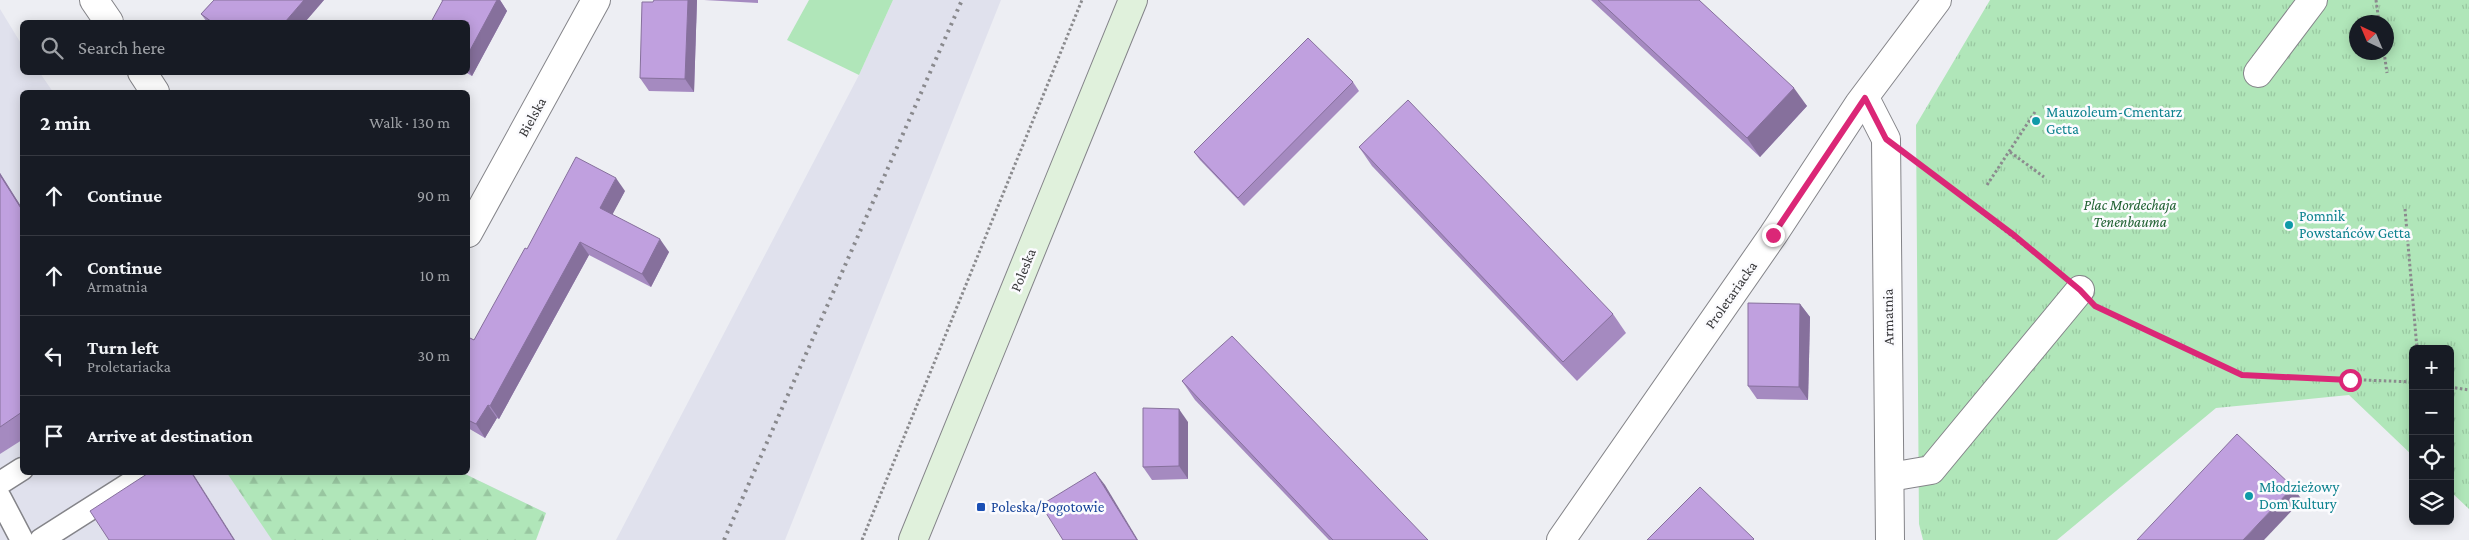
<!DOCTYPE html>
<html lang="en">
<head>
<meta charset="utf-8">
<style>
	body { margin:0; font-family:"Crimson Pro",serif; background:#20242c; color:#f1f3f6 }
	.controls { position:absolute; right:15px; bottom:15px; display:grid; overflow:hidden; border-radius:8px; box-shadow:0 2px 12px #0003 }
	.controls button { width:45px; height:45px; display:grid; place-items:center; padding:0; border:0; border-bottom:1px solid #363941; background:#171b24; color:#f1f3f6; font:25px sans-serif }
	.compass { position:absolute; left:2349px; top:15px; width:45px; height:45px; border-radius:50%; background:#171b24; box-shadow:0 2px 12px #0003; rotate:316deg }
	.stop { position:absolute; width:15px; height:15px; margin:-11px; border:4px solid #db2777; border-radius:50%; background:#fff }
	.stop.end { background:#db2777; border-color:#fff; box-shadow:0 1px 5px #0008 }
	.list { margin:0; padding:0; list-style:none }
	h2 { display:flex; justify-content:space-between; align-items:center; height:65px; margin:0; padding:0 20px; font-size:21px }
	h2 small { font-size:16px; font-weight:400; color:#9ea1a6 }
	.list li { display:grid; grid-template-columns:32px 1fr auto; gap:15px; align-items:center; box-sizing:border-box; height:80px; padding:0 20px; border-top:1px solid #363941 }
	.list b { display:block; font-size:19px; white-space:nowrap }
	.list p { margin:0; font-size:16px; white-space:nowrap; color:#9ea1a6 }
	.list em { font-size:16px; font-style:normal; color:#9ea1a6 }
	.icon { flex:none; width:28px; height:28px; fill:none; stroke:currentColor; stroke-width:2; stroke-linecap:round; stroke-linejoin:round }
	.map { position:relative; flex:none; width:2469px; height:540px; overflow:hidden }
	.search { position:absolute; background:#171b24; box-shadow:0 2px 12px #0003; left:20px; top:20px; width:450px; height:55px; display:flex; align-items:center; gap:12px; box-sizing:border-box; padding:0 18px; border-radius:8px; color:#9ea1a6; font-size:19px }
	.panel { position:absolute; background:#171b24; box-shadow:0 2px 12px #0003; left:20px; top:90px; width:450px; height:385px; border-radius:8px }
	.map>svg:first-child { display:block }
	.built { fill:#e0e1ed }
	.grass { fill:#b0e6b9 }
	.forest { fill:url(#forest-firs) }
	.park { fill:url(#park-tufts); fill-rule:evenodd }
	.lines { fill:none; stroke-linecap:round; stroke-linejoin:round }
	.service-casing { stroke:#848489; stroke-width:25 }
	.pedestrian-casing { stroke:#848489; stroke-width:30 }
	.minor-casing { stroke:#848489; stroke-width:30 }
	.secondary-casing { stroke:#848489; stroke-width:30 }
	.path { stroke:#8b8b8e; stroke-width:3; stroke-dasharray:2.5 2.5; stroke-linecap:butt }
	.service { stroke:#fff; stroke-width:22 }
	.pedestrian { stroke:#fff; stroke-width:28 }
	.minor { stroke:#fff; stroke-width:28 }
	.secondary { stroke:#e0f1dc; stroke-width:28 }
	.rail { stroke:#89898d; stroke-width:4; stroke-dasharray:2.5 5; stroke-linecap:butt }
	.wall { fill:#a58ac0 }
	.shaded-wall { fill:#86709c }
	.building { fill:#c0a0df; stroke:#86709c }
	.route { stroke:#db2777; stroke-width:6 }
	.culture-dot { fill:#0f9aa8; stroke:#fbfbfe; stroke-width:2 }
	.transit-dot { fill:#1a4fb4; stroke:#fbfbfe; stroke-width:2 }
	.labels { text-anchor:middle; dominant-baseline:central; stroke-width:5; stroke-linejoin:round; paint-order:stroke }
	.culture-label { font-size:15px; fill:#0d838f; stroke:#fbfbfe; text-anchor:start }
	.street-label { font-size:15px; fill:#39393b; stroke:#fbfbfe }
	.park-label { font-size:15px; font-style:italic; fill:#216233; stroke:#fbfbfe }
	.transit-label { font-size:15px; fill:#164399; stroke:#fbfbfe; text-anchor:start }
</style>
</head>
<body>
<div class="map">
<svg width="2469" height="540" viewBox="0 0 2469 540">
	<defs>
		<pattern id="forest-firs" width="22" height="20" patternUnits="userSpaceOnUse" patternTransform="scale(1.25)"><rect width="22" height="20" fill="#b0e6b9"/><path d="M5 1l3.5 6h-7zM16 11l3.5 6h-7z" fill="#98c6a0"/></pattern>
		<pattern id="park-tufts" width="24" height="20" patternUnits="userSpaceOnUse" patternTransform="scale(1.25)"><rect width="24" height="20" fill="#b0e6b9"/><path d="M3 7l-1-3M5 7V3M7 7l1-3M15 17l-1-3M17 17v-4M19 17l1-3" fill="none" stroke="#98c6a0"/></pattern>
	</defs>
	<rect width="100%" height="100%" fill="#edeef3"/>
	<g class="built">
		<path d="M893,0H1001L785,540H616L859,75Z"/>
		<path d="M0,9L22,45V72L40,73L53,92H22V472L463,473L546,513L530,540H0Z"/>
	</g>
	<path class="grass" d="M809,0H893L859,75L787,40Z"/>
	<path class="forest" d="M227,473H463L546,513L536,540H272Z"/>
	<path class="park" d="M1990,0H2469V509L2450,491V349H2413V456L2349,395L2216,408L2057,540H1923L1919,524L1916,125ZM2356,22H2386V52H2356Z"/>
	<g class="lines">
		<defs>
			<g id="service">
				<path d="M0,483L22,469"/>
				<path d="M0,498L22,540"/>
				<path d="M41,540L148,472"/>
			</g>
			<g id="pedestrian">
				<path d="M2258,73L2313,0"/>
				<path d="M1890,477L1931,470L2080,290"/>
			</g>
			<g id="minor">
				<path d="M94,0L109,22"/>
				<path d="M142,72L155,92"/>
				<path d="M1865,98L1886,139L1890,540"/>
				<path d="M468,233L596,0"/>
				<path d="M1561,540L1773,235L1859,104L1937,0"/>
			</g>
			<path id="secondary" d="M913,540L1133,0"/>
		</defs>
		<use href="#service" class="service-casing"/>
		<use href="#pedestrian" class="pedestrian-casing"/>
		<use href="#minor" class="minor-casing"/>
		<use href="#secondary" class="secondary-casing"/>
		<g class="path">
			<path d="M2376,0L2379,22"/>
			<path d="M2384,52L2387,73"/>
			<path d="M2010,152L2044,177"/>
			<path d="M1922,166L2053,268"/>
			<path d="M1987,185L2035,112"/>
			<path d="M2405,209L2417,349"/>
			<path d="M2108,312L2242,375L2413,382"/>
			<path d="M2450,387L2469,390"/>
			<path d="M862,540L1082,0"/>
		</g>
		<use href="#service" class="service"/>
		<use href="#pedestrian" class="pedestrian"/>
		<use href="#minor" class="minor"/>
		<use href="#secondary" class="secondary"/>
		<path class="rail" d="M724,540L962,0"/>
	</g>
	<g class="wall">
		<path d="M214,0H324L305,22H207L201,14Z"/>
		<path d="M441,0H500L507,11L472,76L465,72H468V22Z"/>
		<path d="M654,0H697L694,92L649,91L640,78Z"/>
		<path d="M704,0H758V3Z"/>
		<path d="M1591,0H1699L1807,106L1760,157Z"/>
		<path d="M1353,82L1359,91L1244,206L1200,160L1194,152Z"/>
		<path d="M1359,147L1613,314L1626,333L1577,381L1372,166Z"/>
		<path d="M0,173L22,208V440L0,454Z"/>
		<path d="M625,191L612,214L669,252L651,287L589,255L499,419L497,418L485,438L468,428V337L474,340L527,249Z"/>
		<path d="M1800,304L1810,317L1808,400L1757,399L1748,386Z"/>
		<path d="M1182,381L1428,540H1329L1195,400Z"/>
		<path d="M1188,422V479L1152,480L1143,467Z"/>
	</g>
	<g class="shaded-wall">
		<path d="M304,0H324L305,22H285Z"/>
		<path d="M497,0H500L507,11L472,76L468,70V54Z"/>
		<path d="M688,0H697L694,92L685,79Z"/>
		<path d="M1794,88L1807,106L1760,157L1747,138Z"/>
		<path d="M0,173L22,208V210L0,175Z"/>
		<path d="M616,178L625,191L609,221L600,208Z"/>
		<path d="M660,239L669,252L651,287L642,274Z"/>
		<path d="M580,242L589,255L499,419L490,406Z"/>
		<path d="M1800,304L1810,317L1808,400L1799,387Z"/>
		<path d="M488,405L497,418L485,438L476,424Z"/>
		<path d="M1179,409L1188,422V479L1179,466Z"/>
		<path d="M191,472H192L235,540H234Z"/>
		<path d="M1095,472L1105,485L1138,540H1137Z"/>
		<path d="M2293,487L2302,500L2264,540H2243Z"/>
	</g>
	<g class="building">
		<path d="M214,0H304L285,22H212L201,14Z"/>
		<path d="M443,0H497L468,54V22H431Z"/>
		<path d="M654,0H688L685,79L640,78L642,2H653Z"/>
		<path d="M1598,0H1699L1794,88L1747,138Z"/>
		<path d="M1308,38L1353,82L1238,198L1194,152Z"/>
		<path d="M1408,100L1613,314L1563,362L1359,147Z"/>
		<path d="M576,157L616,178L600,208L660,239L642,274L580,242L490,406L488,405L476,424L468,420V337L474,340L525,248L527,249Z"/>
		<path d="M0,175L22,210V412L0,427Z"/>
		<path d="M1748,303L1800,304L1799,387L1748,386Z"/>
		<path d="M1232,336L1428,540H1333L1182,381Z"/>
		<path d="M1143,408L1179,409V466L1143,467Z"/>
		<path d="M2237,434L2293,487L2243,540H2137Z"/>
		<path d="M150,472H191L234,540H109L90,511Z"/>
		<path d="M1095,472L1137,540H1063L1041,505Z"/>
		<path d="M1700,487L1754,539L1753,540H1647Z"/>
	</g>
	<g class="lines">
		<path class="route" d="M1773,235L1865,98L1886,139L2015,236L2080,290L2095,306L2242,375L2350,380"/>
	</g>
	<g class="culture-dot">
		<circle cx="2036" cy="121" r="5"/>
		<circle cx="2289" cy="225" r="5"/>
		<circle cx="2249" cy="496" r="5"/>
	</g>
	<rect class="transit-dot" x="976" y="502" width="10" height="10" rx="2.5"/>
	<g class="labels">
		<g class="culture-label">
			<text x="2046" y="112">Mauzoleum-Cmentarz<tspan x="2046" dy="17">Getta</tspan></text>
			<text x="2299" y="216">Pomnik<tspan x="2299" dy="17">Powstańców Getta</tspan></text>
			<text x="2259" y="487">Młodzieżowy<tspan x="2259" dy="17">Dom Kultury</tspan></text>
		</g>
		<g class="street-label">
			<text transform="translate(532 117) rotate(-61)">Bielska</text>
			<text transform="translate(1023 270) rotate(-68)">Poleska</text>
			<text transform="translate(1731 295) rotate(-55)">Proletariacka</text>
			<text transform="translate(1888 317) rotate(-91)">Armatnia</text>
		</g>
		<g class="park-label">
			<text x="2130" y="205">Plac Mordechaja<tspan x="2130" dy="17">Tenenbauma</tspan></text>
		</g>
		<g class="transit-label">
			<text x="991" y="507">Poleska/Pogotowie</text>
		</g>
	</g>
</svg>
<div class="controls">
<button>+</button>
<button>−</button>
<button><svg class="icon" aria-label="locate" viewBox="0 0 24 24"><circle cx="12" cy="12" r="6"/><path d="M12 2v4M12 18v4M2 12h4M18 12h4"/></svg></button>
<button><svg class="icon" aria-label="layers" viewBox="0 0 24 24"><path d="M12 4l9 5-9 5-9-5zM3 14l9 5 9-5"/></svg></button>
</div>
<svg class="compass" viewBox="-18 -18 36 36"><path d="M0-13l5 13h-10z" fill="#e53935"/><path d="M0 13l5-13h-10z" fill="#9ea1a6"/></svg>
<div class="stop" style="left:2350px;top:380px"></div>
<div class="stop end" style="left:1773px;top:235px"></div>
<div class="search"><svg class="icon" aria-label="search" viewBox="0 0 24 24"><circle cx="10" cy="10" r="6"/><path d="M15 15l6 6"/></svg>Search here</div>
<section class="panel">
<h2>2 min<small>Walk · 130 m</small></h2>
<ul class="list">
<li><svg class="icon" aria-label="ahead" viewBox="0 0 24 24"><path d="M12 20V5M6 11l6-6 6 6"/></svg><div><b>Continue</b></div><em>90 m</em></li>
<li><svg class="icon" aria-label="ahead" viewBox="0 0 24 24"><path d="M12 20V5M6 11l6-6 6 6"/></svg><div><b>Continue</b><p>Armatnia</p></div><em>10 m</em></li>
<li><svg class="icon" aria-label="left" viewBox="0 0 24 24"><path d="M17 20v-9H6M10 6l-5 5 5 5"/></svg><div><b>Turn left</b><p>Proletariacka</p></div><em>30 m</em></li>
<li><svg class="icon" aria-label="arrive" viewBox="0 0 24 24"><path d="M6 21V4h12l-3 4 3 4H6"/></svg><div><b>Arrive at destination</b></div></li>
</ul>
</section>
</div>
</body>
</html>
